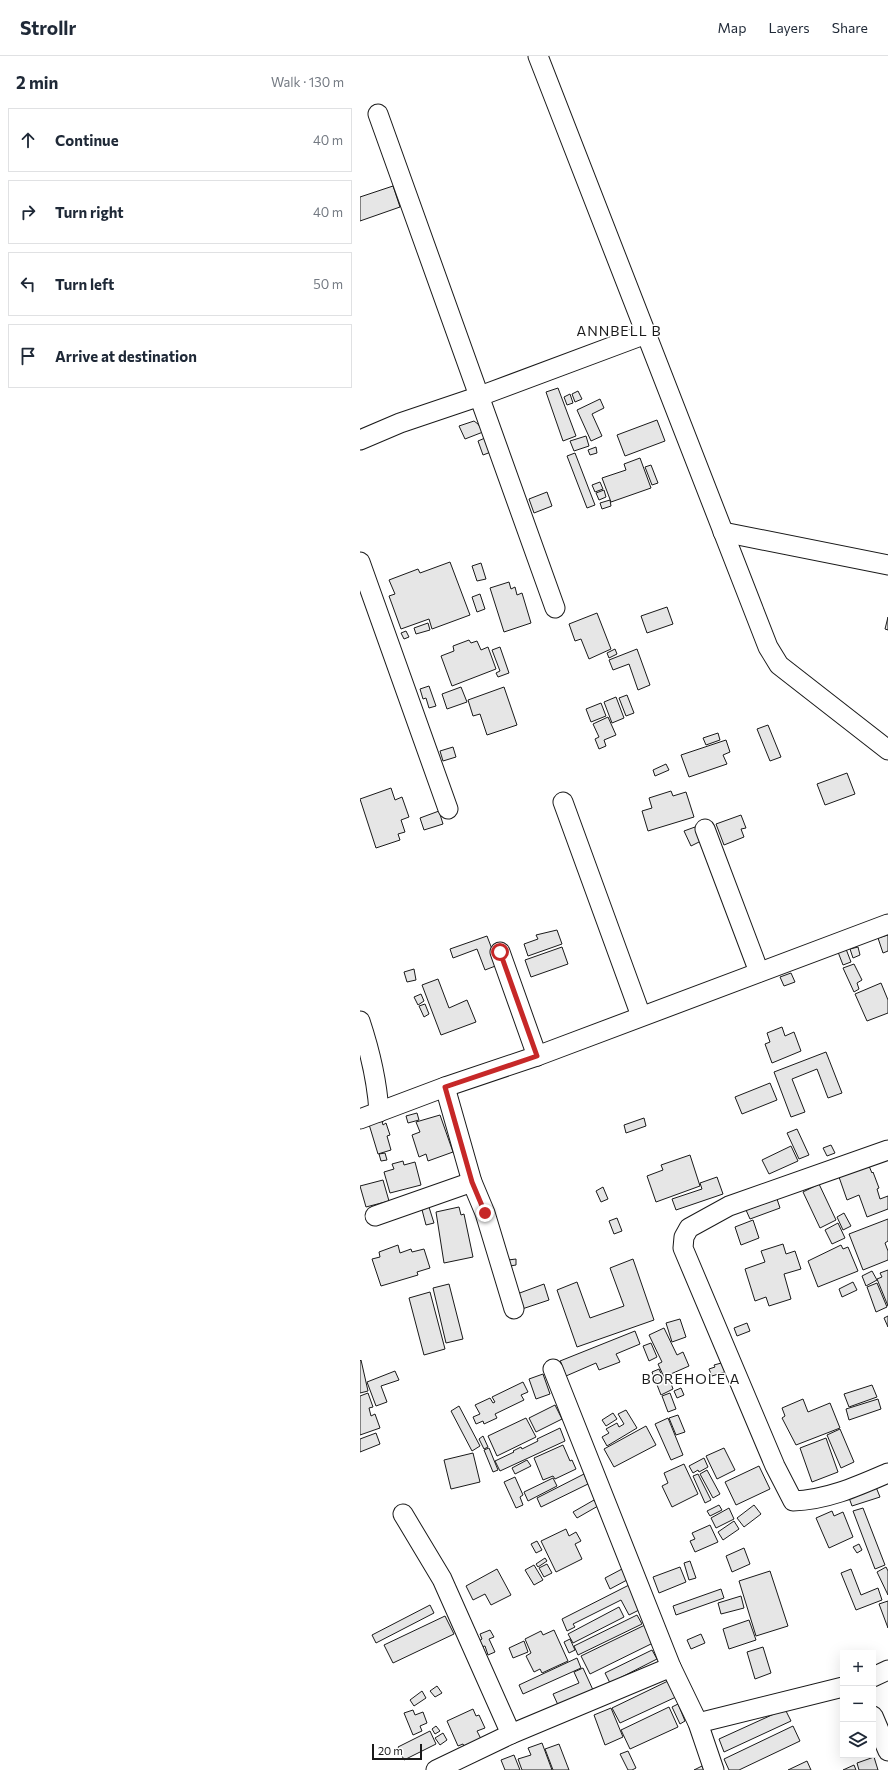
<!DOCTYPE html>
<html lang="en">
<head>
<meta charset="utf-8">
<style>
	body { margin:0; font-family:Commissioner,sans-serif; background:#f2f2f3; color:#1f2937 }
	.controls { position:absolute; right:12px; bottom:12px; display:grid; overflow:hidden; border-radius:0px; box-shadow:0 4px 16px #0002 }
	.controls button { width:36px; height:36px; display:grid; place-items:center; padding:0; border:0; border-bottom:1px solid #e0e1e3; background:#fff; color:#1f2937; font:20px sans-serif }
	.scale { position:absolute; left:12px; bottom:10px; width:50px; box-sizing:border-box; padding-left:4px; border:2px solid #1a1a1a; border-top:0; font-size:11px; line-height:14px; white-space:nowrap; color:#1a1a1a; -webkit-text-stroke:3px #fff; paint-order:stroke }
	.stop { position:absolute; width:12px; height:12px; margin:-9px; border:3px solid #c62828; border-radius:50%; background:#fff }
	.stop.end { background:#c62828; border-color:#fff; box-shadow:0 1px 4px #0008 }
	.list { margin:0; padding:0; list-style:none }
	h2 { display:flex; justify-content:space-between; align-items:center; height:52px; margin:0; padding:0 16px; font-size:17px }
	h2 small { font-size:13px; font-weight:400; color:#747a83 }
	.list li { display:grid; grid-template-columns:26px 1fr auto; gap:12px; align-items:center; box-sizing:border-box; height:64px; margin:0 8px 8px; padding:0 8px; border:1px solid #e0e1e3; border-radius:0px }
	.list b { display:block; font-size:15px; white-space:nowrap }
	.list em { font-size:13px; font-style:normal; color:#747a83 }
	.icon { flex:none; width:22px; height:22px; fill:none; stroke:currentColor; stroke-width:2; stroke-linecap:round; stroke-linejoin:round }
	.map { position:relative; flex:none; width:528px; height:1714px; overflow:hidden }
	header { display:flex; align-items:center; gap:24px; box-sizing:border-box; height:56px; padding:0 20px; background:#fff; border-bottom:1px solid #e0e1e3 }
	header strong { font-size:19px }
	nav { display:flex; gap:22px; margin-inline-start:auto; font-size:14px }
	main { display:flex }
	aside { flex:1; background:#fff }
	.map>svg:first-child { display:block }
	.building { fill:#e6e6e6; stroke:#1a1a1a }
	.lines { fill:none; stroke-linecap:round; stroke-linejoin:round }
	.minor-casing { stroke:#1a1a1a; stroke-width:21 }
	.minor { stroke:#fff; stroke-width:19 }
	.route { stroke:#c62828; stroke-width:5 }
	.labels { text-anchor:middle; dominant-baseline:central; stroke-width:3; stroke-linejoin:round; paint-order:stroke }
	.quarter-label { font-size:14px; letter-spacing:1px; fill:#1a1a1a; stroke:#fff }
</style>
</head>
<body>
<header>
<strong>Strollr</strong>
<nav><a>Map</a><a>Layers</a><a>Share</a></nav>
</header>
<main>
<aside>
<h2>2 min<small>Walk · 130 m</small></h2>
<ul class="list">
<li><svg class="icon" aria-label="ahead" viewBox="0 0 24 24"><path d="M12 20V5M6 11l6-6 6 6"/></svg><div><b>Continue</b></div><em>40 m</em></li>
<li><svg class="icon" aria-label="right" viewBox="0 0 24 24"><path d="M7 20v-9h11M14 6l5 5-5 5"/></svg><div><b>Turn right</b></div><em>40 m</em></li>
<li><svg class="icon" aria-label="left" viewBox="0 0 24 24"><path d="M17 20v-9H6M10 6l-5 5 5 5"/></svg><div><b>Turn left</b></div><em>50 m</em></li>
<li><svg class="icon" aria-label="arrive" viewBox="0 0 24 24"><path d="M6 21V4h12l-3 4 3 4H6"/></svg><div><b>Arrive at destination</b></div></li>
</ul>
</aside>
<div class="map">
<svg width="528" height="1714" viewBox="0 0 528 1714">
	<rect width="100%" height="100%" fill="#fff"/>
	<g class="building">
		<path d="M33,130L40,151L0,165V141Z"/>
		<path d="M198,332L216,380L203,385L186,336Z"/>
		<path d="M218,335L222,343L215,346L212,338Z"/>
		<path d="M210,338L213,347L207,349L204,341Z"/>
		<path d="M240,343L244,352L232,358L242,380L231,385L217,354Z"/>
		<path d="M297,364L305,385L265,400L257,379Z"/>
		<path d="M114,365L118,368L123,376L105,383L99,370Z"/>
		<path d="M226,380L229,390L214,395L210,385Z"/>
		<path d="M125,382L131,396L123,399L118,385Z"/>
		<path d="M236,391L237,397L230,399L228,394Z"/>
		<path d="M215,397L235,449L227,452L207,400Z"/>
		<path d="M280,402L291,432L251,446L242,422L266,414L264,408Z"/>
		<path d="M291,409L298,427L292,429L285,411Z"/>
		<path d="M240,426L243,433L235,436L232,429Z"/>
		<path d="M244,434L246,441L239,444L236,437Z"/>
		<path d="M187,436L192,450L174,457L169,443Z"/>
		<path d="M250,444L251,450L242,453L240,447Z"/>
		<path d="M90,506L110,559L72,573L69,563L41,573L29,540L35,538L29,524L58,513L60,517Z"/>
		<path d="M121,507L126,523L117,525L112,510Z"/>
		<path d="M149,526L151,533L155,531L157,539L162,537L171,567L144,576L130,532Z"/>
		<path d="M120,538L125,553L117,556L112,541Z"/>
		<path d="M307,551L313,568L287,577L281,560Z"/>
		<path d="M237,557L251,593L229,603L221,583L215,585L209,568Z"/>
		<path d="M528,561V574L525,573Z"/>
		<path d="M68,567L70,574L56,578L54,572Z"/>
		<path d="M46,575L49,581L44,583L41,577Z"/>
		<path d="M109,584L111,587L117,585L121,594L128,591L136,613L92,630L81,600L94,595L93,590Z"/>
		<path d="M140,591L149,617L138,621L136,617L140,615L132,594Z"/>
		<path d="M255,593L257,598L249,602L247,597Z"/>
		<path d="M277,593L290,629L278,634L269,608L253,614L249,604Z"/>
		<path d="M69,630L76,650L69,652L66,642L63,643L60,633Z"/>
		<path d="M101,631L107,646L87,653L82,638Z"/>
		<path d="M144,631L157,669L127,679L120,658L113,660L108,644Z"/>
		<path d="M267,639L274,657L266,660L259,642Z"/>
		<path d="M256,641L264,662L252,667L244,646Z"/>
		<path d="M241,647L246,660L231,666L226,653Z"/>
		<path d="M248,661L256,679L244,684L246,690L239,693L235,683L239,681L233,668Z"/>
		<path d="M408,669L421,701L410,705L397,673Z"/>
		<path d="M358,677L360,684L346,689L343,682Z"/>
		<path d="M366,684L370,696L363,699L367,708L329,721L321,699Z"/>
		<path d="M93,691L96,701L83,705L80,695Z"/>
		<path d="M306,708L309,714L295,720L293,714Z"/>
		<path d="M487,717L495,738L465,749L457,728Z"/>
		<path d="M31,732L35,744L42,741L49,761L41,764L45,776L38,778L40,784L16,792L0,743Z"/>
		<path d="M311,735L313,740L326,736L334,761L288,775L282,755L292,752L289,742Z"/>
		<path d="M79,755L83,768L64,774L60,762Z"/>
		<path d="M381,759L386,772L381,773L384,781L364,789L356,768Z"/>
		<path d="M335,771L341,785L331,790L324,775Z"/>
		<path d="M197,874L202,888L168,900L164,888L178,883L176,879Z"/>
		<path d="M528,879V895L523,897L518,882Z"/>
		<path d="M127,880L138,909L125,914L117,893L93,902L90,893Z"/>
		<path d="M202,891L208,908L171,921L165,904Z"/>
		<path d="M498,891L500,899L493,902L490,893Z"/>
		<path d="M486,893L491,906L483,909L478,896Z"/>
		<path d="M494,908L502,924L497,927L499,933L494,936L483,912Z"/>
		<path d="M54,913L56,924L47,926L44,916Z"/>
		<path d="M431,917L435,926L424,930L420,921Z"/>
		<path d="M78,923L89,952L107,944L116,966L81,979L62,929Z"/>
		<path d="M521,927L528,944V957L507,965L495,938Z"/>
		<path d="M61,938L64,945L58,949L54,941Z"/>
		<path d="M65,948L69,958L64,961L59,950Z"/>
		<path d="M422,971L425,980L434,976L441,995L412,1007L405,988L410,986L407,977Z"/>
		<path d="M466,996L482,1037L468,1042L457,1013L432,1023L445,1056L431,1061L414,1016Z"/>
		<path d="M410,1027L417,1044L382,1058L375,1041Z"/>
		<path d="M57,1057L59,1064L48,1067L46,1060Z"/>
		<path d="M80,1059L93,1096L68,1105L66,1098L59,1101L52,1079L60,1076L56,1066Z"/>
		<path d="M21,1061L23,1069L26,1067L30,1079L27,1080L31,1094L18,1098L8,1065Z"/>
		<path d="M284,1062L286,1070L266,1077L264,1069Z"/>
		<path d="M437,1073L449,1099L439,1103L427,1077Z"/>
		<path d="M471,1089L475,1097L467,1100L463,1092Z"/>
		<path d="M431,1090L438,1105L409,1118L402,1104Z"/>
		<path d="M25,1097L27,1104L21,1105L19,1098Z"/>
		<path d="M330,1099L340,1130L296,1146L287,1120L303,1114L301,1109Z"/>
		<path d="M43,1105L44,1109L55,1106L61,1129L30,1137L24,1116L34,1113L32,1108Z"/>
		<path d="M509,1110L512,1117L513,1116L519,1132L517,1133L520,1143L528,1140V1153L507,1161L499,1139L487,1144L479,1121Z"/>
		<path d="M357,1121L363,1138L316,1154L312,1143L342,1133L340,1127Z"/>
		<path d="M23,1124L29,1145L6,1151L0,1130Z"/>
		<path d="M459,1128L476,1164L460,1172L443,1136Z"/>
		<path d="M243,1131L248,1143L241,1146L236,1135Z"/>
		<path d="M417,1143L420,1152L390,1163L386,1154Z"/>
		<path d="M68,1148L74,1167L66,1169L61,1150Z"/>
		<path d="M99,1151L101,1159L104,1158L113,1201L84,1207L76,1156Z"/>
		<path d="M484,1157L491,1170L483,1174L477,1161Z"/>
		<path d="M257,1162L262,1175L254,1178L249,1165Z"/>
		<path d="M528,1163V1185L525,1187L528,1195V1204L503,1214L489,1178Z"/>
		<path d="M393,1164L399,1182L381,1189L375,1171Z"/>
		<path d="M478,1167L485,1182L472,1188L465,1174Z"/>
		<path d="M423,1188L426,1198L435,1195L441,1213L424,1218L431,1243L409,1250L406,1241L395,1245L385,1213L405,1206L401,1195Z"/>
		<path d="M38,1189L40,1197L51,1193L52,1196L64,1193L70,1212L57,1216L58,1219L21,1230L12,1203L20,1201L19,1196Z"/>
		<path d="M481,1189L483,1193L488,1191L498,1215L458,1231L448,1205Z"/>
		<path d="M156,1203V1209L150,1210L148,1204Z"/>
		<path d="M273,1203L294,1264L217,1291L197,1234L217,1226L230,1262L264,1250L250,1212Z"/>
		<path d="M528,1214V1250L517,1223L522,1221L520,1217Z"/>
		<path d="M512,1215L517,1224L506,1230L502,1220Z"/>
		<path d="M493,1226L497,1234L482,1241L479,1233Z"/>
		<path d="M517,1227L527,1251L516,1256L507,1231Z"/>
		<path d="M89,1228L103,1283L86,1287L73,1232Z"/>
		<path d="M184,1228L189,1244L162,1253L157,1238Z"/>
		<path d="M70,1236L85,1293L64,1299L49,1242Z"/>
		<path d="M528,1260V1271L524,1262Z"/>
		<path d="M320,1263L326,1281L312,1286L306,1267Z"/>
		<path d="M387,1267L390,1275L377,1280L374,1272Z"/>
		<path d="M304,1272L317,1299L323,1296L329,1310L304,1321L298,1308L302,1306L289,1279Z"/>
		<path d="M275,1275L280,1288L256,1298L260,1306L239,1314L236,1307L206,1320L200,1305Z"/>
		<path d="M291,1287L297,1301L289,1305L283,1290Z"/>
		<path d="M1,1304L8,1335L0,1337V1305Z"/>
		<path d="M365,1306L368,1315L352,1320L349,1313L355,1311L354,1309Z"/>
		<path d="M299,1313L304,1324L309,1322L313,1333L301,1339L292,1316Z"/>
		<path d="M35,1315L39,1324L21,1330L27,1346L16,1350L7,1326Z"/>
		<path d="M183,1318L190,1338L176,1343L169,1323Z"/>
		<path d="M163,1326L168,1336L161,1339L164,1344L135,1358L137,1362L124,1368L123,1365L116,1368L113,1361L120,1358L115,1349L130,1342L133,1347L135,1346L132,1341Z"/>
		<path d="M512,1329L517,1341L489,1351L484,1338Z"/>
		<path d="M321,1332L324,1339L317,1342L314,1335Z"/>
		<path d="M8,1337L13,1351L9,1352L11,1360L15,1358L20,1372L0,1379V1340Z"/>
		<path d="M310,1337L316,1353L308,1356L302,1340Z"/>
		<path d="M443,1343L448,1356L470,1347L480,1372L436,1389L422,1362L425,1360L422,1352Z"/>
		<path d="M518,1343L521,1353L489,1364L486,1353Z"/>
		<path d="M195,1349L202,1363L176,1376L169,1362Z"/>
		<path d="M99,1350L120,1390L112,1395L91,1355Z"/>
		<path d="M266,1354L277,1372L247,1390L242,1381L249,1377L246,1373L257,1367L259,1371L264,1368L258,1358Z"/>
		<path d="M253,1357L257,1363L246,1370L242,1364Z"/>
		<path d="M318,1359L325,1376L316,1379L309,1362Z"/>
		<path d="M166,1362L176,1381L137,1400L128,1380Z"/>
		<path d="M308,1362L323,1399L311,1404L295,1368Z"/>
		<path d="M286,1370L296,1389L254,1411L244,1393Z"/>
		<path d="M200,1372L205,1385L140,1415L135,1405L154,1396L153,1395L161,1391L162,1393L178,1385L177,1383Z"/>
		<path d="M480,1373L494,1406L481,1412L467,1379Z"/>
		<path d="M16,1377L20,1388L0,1396V1383Z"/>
		<path d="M123,1380L128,1391L124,1393L119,1383Z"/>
		<path d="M466,1382L478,1416L452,1426L440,1392Z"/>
		<path d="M203,1389L210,1405L212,1404L216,1413L195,1423L193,1420L183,1424L174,1402Z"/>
		<path d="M129,1392L138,1414L133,1416L124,1394Z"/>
		<path d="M364,1392L375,1414L357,1423L346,1400Z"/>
		<path d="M113,1397L120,1426L91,1433L84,1404Z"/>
		<path d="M344,1402L348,1411L339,1416L338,1414L333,1417L329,1410Z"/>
		<path d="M167,1404L171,1410L155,1418L152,1412Z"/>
		<path d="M324,1408L338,1438L312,1451L302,1430L308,1427L304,1417Z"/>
		<path d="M399,1410L410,1433L376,1449L365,1426Z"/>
		<path d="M347,1414L360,1438L353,1442L340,1418Z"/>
		<path d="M224,1418L228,1428L181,1451L177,1442Z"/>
		<path d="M338,1418L351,1444L345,1447L333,1420Z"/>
		<path d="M155,1421L163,1439L160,1441L163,1449L156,1452L144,1426Z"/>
		<path d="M193,1422L197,1430L168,1445L164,1436Z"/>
		<path d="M516,1431L520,1441L492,1450L488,1439Z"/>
		<path d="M234,1444L238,1450L217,1462L213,1456Z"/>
		<path d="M359,1449L362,1454L350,1460L347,1455Z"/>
		<path d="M394,1449L401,1458L384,1471L377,1462Z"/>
		<path d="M369,1452L374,1463L356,1472L351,1462Z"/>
		<path d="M503,1452L525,1509L515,1513L493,1455Z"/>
		<path d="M472,1455L474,1460L483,1456L493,1481L469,1492L456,1462Z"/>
		<path d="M374,1465L379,1473L363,1484L358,1476Z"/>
		<path d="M350,1469L358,1486L335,1496L330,1485L335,1483L332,1477Z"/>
		<path d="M206,1473L209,1480L216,1476L221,1485L215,1488L222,1503L196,1516L181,1485Z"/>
		<path d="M177,1485L182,1494L176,1497L171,1488Z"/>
		<path d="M499,1488L502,1494L497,1497L493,1491Z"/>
		<path d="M384,1492L390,1508L372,1516L366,1500Z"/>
		<path d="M185,1502L187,1505L178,1511L176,1508Z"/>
		<path d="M330,1505L336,1522L329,1524L324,1507Z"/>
		<path d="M187,1508L192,1517L184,1521L179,1512Z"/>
		<path d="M174,1509L183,1524L174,1529L165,1514Z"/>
		<path d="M320,1511L326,1526L299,1537L293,1521Z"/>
		<path d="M526,1511L528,1515V1539L517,1516Z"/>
		<path d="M137,1513L151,1539L131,1549L125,1538L113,1544L106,1530Z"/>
		<path d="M262,1513L267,1524L250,1533L245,1522Z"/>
		<path d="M491,1513L501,1539L518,1532L522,1544L496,1554L481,1517Z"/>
		<path d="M410,1515L428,1570L396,1580L379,1525Z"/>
		<path d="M271,1528L283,1552L269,1559L261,1544L213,1568L215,1571L207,1575L202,1563Z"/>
		<path d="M361,1533L364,1542L316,1559L313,1550Z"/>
		<path d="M381,1540L384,1552L361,1558L358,1547Z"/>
		<path d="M528,1545V1572L519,1548Z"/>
		<path d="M70,1549L74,1557L16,1587L12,1579Z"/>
		<path d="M259,1551L264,1561L213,1587L208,1578Z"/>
		<path d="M277,1559L282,1568L218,1599L214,1590Z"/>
		<path d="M85,1560L94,1578L33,1607L24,1589Z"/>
		<path d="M389,1564L396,1584L369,1593L363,1573Z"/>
		<path d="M287,1568L295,1586L230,1618L221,1600Z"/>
		<path d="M130,1574L134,1581L129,1583L135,1596L128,1599L125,1590L121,1591L119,1585L122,1583L120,1578Z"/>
		<path d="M194,1574L208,1605L182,1617L180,1613L174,1616L166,1600L171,1597L165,1583L181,1575L183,1579Z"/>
		<path d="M341,1578L345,1587L331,1593L327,1584Z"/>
		<path d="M210,1583L215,1594L209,1597L204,1586Z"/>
		<path d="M164,1585L168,1596L153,1602L149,1592Z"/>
		<path d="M403,1591L411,1617L395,1623L387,1596Z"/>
		<path d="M292,1594L297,1603L250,1627L245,1617Z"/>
		<path d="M217,1602L221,1612L163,1638L159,1629Z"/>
		<path d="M223,1612L233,1634L198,1649L193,1638L219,1627L214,1616Z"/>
		<path d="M308,1625L316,1641L260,1667L252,1652Z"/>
		<path d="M77,1630L82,1637L75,1641L70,1635Z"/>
		<path d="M62,1635L66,1642L54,1650L50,1644Z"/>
		<path d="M318,1648L325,1665L320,1668L312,1651Z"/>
		<path d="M309,1651L318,1671L270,1693L261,1674Z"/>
		<path d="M251,1652L263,1681L245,1689L234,1659Z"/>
		<path d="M113,1653L116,1660L119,1659L125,1672L117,1675L121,1683L104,1690L103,1688L98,1690L87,1665Z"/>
		<path d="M425,1653L431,1665L364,1696L359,1683Z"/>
		<path d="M53,1654L55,1659L63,1656L67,1667L60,1670L62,1675L53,1679L44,1657Z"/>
		<path d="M76,1670L80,1675L75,1678L72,1673Z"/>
		<path d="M433,1670L440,1685L379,1714H369L364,1703Z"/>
		<path d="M70,1675L76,1688L44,1704L38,1691Z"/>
		<path d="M83,1677L87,1684L80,1689L75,1682Z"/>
		<path d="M182,1687L192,1714H162L158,1703L171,1699L168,1692Z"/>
		<path d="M199,1688L209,1714H193L185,1693Z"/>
		<path d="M268,1695L276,1712L272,1714H268L260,1698Z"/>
		<path d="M154,1699L160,1714H145L141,1704Z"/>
		<path d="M514,1701L518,1714H499L497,1707Z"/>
		<path d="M447,1705L451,1714H428Z"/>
		<path d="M494,1709L496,1714H483Z"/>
		<path d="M342,1710L344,1714H334Z"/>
	</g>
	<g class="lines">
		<defs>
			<g id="minor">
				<path d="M178,0L408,591L419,609L528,694"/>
				<path d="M18,58L195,552"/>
				<path d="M0,384L40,367L120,340L286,278"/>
				<path d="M363,476L528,509"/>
				<path d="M0,506L88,753"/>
				<path d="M203,746L281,960"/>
				<path d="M345,773L399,916"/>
				<path d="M140,896L177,1000"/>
				<path d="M0,965C10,995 17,1024 19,1056"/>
				<path d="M85,1031L112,1126L125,1157L154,1253"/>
				<path d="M0,1063L85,1031L177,1000L528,868"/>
				<path d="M528,1094L369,1150L329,1172L324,1181L323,1192L415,1410L433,1445C467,1444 498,1430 528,1417"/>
				<path d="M15,1160L112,1126"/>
				<path d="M193,1313L311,1611L338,1667L354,1714"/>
				<path d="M43,1458L82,1523L151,1678"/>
				<path d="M513,1621L528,1614"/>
				<path d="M513,1660L528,1695"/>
				<path d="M338,1667L483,1631"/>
				<path d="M76,1714L151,1678L311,1611"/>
			</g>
		</defs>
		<use href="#minor" class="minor-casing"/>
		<use href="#minor" class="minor"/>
	</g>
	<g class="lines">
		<path class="route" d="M125,1157L112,1126L85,1031L177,1000L140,896"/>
	</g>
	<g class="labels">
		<g class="quarter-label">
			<text x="259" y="274">ANNBELL B</text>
			<text x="331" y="1322">BOREHOLE A</text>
		</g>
	</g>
</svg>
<div class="controls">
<button>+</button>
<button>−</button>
<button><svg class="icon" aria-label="layers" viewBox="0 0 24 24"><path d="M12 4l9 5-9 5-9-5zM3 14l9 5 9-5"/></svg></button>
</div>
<div class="scale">20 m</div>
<div class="stop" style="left:140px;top:896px"></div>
<div class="stop end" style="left:125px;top:1157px"></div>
</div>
</main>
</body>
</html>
